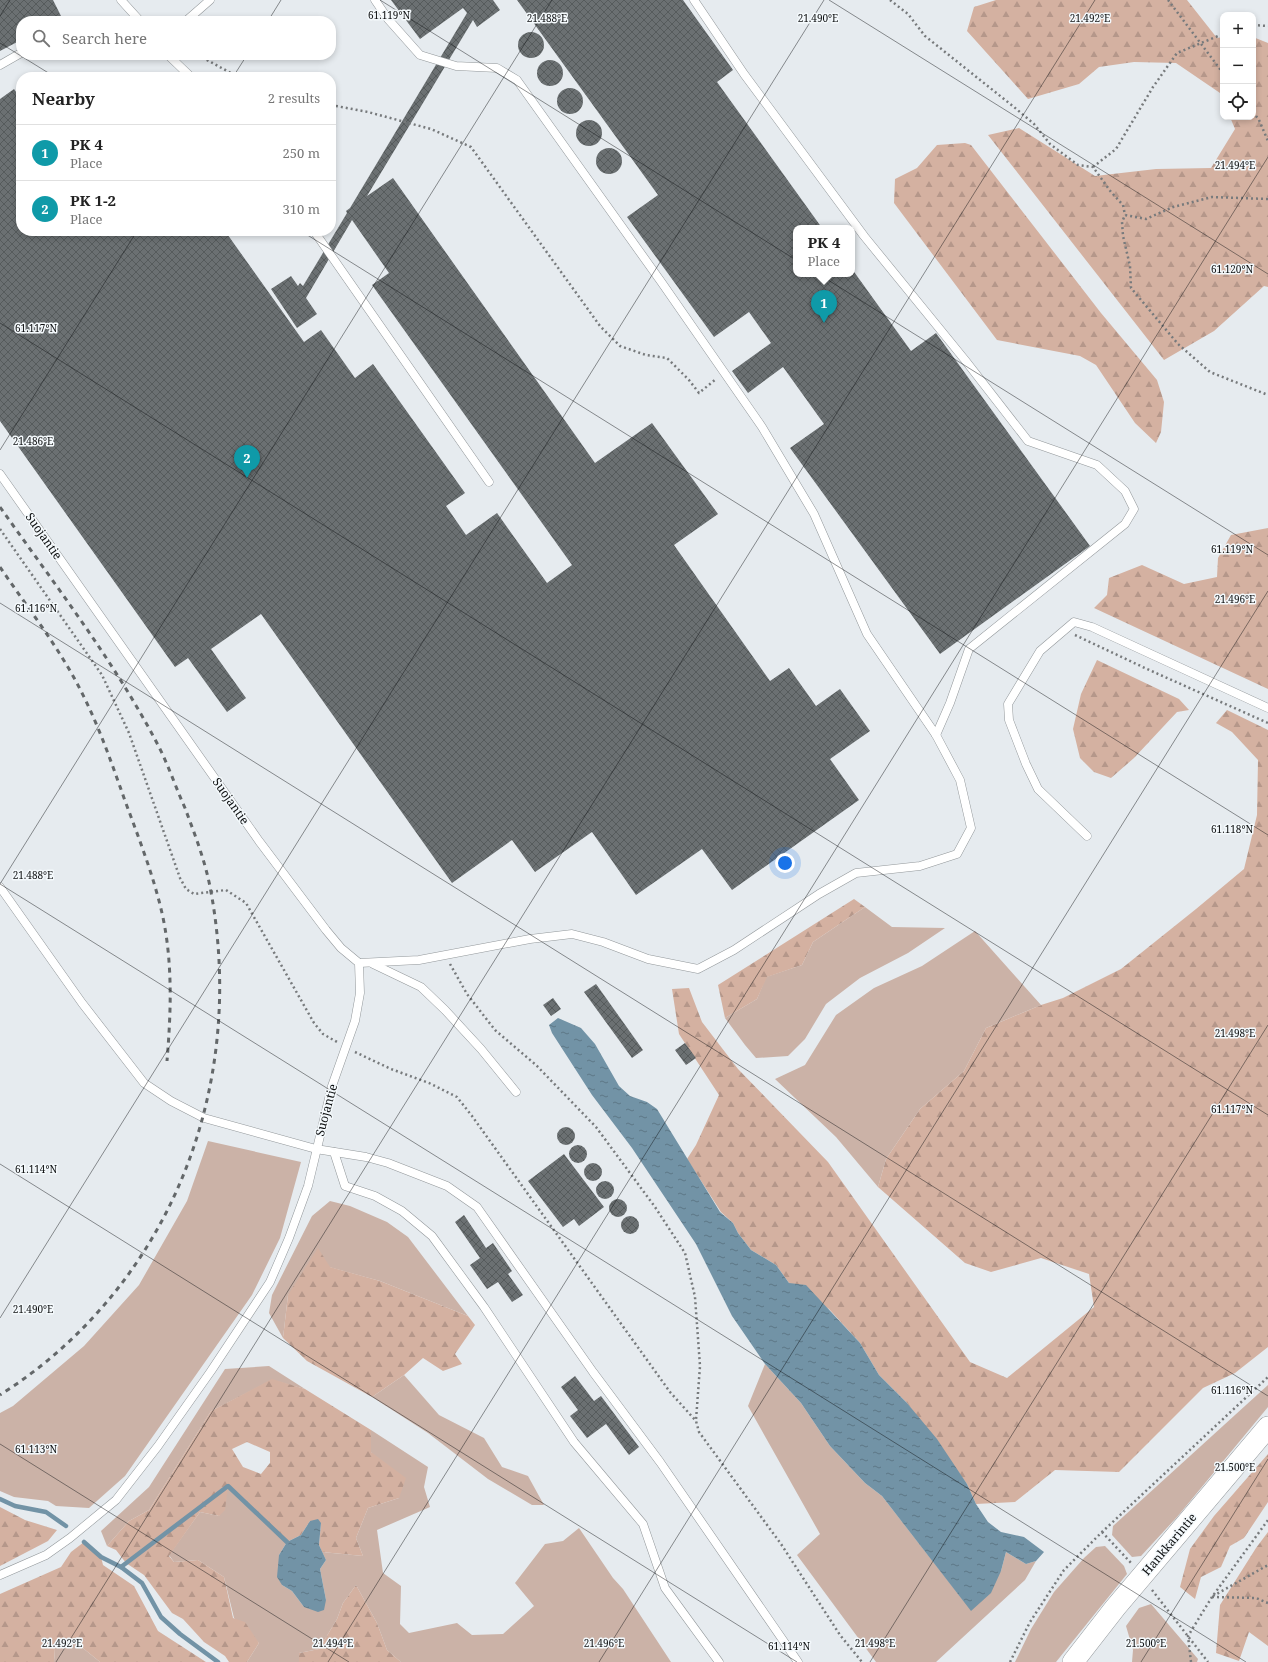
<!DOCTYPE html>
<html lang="en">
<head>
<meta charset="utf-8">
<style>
	body { margin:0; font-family:"Noto Serif",serif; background:#f2f2f2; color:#222 }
	.controls { position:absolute; right:12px; top:12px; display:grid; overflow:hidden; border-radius:8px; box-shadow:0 2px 6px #0003 }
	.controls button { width:36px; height:36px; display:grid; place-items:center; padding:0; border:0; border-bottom:1px solid #e0e0e0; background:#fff; color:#222; font:20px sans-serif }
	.you { position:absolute; left:785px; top:863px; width:14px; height:14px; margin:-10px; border:3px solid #fff; border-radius:50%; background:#1a73e8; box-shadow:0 0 0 6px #1a73e833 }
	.badge { display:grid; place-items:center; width:26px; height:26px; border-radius:50%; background:#0b8043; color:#fff; font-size:13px; font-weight:700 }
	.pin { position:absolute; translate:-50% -33px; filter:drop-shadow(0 1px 2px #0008) }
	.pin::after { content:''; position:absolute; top:21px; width:14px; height:12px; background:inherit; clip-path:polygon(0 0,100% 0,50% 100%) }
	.popup { position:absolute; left:793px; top:225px; width:62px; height:52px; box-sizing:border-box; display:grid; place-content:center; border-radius:8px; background:#fff; filter:drop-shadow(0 1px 3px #0005); font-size:13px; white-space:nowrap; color:#767676 }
	.popup b { font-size:15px; color:#222 }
	.popup::after { content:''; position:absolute; left:50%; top:100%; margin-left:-8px; border:8px solid transparent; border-top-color:#fff }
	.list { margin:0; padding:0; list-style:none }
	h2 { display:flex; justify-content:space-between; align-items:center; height:52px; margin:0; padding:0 16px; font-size:17px }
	h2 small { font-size:13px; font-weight:400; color:#767676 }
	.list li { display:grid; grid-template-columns:26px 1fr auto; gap:12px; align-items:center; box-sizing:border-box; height:56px; padding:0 16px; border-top:1px solid #e0e0e0 }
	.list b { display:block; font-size:15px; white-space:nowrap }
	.list p { margin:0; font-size:13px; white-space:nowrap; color:#767676 }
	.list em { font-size:13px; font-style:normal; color:#767676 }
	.icon { flex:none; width:22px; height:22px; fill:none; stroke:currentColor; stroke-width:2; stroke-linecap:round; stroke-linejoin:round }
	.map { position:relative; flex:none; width:1268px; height:1662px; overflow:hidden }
	.search { position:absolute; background:#fff; box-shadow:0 2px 6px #0003; left:16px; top:16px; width:320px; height:44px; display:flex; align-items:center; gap:10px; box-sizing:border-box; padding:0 14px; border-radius:16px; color:#767676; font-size:15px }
	.panel { position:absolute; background:#fff; box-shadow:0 2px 6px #0003; left:16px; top:72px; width:320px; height:164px; border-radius:16px }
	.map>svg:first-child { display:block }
	.grass { fill:#cbb2a7 }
	.forest { fill:url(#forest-firs); fill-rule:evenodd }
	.water { fill:url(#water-ripples) }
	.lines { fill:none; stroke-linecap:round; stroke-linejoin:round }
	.stream { stroke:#7293a6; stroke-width:4.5 }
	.building { fill:url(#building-cross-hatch) }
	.lane-casing { stroke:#92979a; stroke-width:9 }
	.secondary-casing { stroke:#92979a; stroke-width:22 }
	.path { stroke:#777a7c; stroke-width:2.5; stroke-dasharray:2 3; stroke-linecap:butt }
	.lane { stroke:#fff; stroke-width:8 }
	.secondary { stroke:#fff; stroke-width:21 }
	.rail { stroke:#636769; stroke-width:3; stroke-dasharray:5 5; stroke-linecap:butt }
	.ticks { fill:none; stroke:#0e1011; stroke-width:1; stroke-opacity:0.45 }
	.labels { text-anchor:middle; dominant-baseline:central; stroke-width:3; stroke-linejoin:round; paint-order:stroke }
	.street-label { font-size:12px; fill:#0e1011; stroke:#f4f9fc }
	.ticks-label { font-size:10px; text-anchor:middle; fill:#0e1011; stroke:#f4f9fc; stroke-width:3; stroke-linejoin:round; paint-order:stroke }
</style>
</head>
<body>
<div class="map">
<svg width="1268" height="1662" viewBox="0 0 1268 1662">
	<defs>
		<pattern id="forest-firs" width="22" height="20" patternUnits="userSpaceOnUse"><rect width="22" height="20" fill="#d4b1a1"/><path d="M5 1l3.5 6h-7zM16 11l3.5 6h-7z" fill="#b5978a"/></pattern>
		<pattern id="water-ripples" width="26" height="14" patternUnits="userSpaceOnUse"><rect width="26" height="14" fill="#7293a6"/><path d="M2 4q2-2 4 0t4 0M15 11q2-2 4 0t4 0" fill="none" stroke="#5c7786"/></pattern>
		<pattern id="building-cross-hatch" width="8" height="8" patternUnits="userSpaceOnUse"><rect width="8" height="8" fill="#6b7072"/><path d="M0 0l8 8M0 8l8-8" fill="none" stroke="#565b5c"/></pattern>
	</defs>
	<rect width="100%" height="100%" fill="#e6ebef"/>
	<g class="grass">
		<path d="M865,907L892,927L945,928L908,953L860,978L826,1004L805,1039L788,1056L756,1058L745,1045L725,1018L757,999L766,977L802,965L813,942Z"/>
		<path d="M975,931L1041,1005L986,1028L964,1071L920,1109L886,1159L878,1187L836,1137L775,1079L805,1065L836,1015L874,988L922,966Z"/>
		<path d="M208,1141L301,1162L280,1238L252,1295L125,1476L89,1508L56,1506L48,1501L14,1497L0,1491V1413L13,1406L84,1346L139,1285L187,1201Z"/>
		<path d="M330,1201L350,1206L387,1222L408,1237L468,1316L380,1281L329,1267L288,1295L283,1338L269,1313L272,1295L312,1216Z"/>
		<path d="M765,1364L801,1403L830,1446L865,1483L882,1496L963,1600L1001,1571L1006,1552L1026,1564L1036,1561L1025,1580L936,1662H876L797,1555L820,1534L748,1406Z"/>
		<path d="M269,1366L305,1389L272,1380L211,1411L149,1510L129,1521L107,1546L101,1531L149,1487L225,1369Z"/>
		<path d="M404,1375L439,1415L484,1438L502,1467L528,1476L544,1505H532L488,1479L428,1433L372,1397Z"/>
		<path d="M1268,1385V1407L1177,1517L1141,1556L1132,1557L1112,1535L1113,1526Z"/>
		<path d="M371,1430L428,1467L424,1487L430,1507L377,1530L383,1573L401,1586L400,1624L409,1633L457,1623L472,1635L503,1634L534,1606L515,1583L545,1544L563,1541L579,1528L613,1578L623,1589L671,1662H401L387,1650L377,1623L356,1585L343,1603L337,1619L319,1649L299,1653V1662H247L259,1643L234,1618L224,1577L198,1560L174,1562L169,1555L200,1512L219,1516L228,1486L287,1542L279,1555L282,1585L292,1591L304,1607L326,1600L320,1569L326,1560L322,1552L363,1556L356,1538L368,1508L399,1498L371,1452Z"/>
		<path d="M1105,1546L1124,1566L1127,1574L1056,1662H1015L1031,1629L1054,1592L1084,1558L1096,1547Z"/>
		<path d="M1151,1604L1198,1659L1197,1662H1132L1133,1650L1126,1626L1139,1608Z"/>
		<path d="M73,1640L100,1662H54L55,1648Z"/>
	</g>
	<g class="forest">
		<path d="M996,0H1187L1217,38L1223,37V99L1220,93L1176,63L1134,62L1099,67L1079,84L1028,99L967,31L974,7Z"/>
		<path d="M1253,37L1268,43V287L1264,286L1214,331L1164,360L988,135L1019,128L1095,176L1156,169L1211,168L1235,129L1230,117H1253Z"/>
		<path d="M965,143L971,145L1101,313L1157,380L1164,402L1161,432L1156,443L1135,423L1096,365L1080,356L997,340L894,203L895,179L917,168L937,145Z"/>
		<path d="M1268,528V689L1094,608L1107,595L1109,578L1142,565L1184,584L1217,577L1218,558L1231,535Z"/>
		<path d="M1097,660L1179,699L1189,710L1177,712L1134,758L1111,778L1094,772L1080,758L1073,729L1081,694Z"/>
		<path d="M1227,710L1268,730V1347L1235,1373L1203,1388L1119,1472L1055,1470L1015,1502L976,1504L967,1484L907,1403L879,1375L860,1343L829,1309L789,1283L776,1265L751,1250L738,1233L733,1223L721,1212L687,1159L696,1145L719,1095L679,1034L672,989L689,988L702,1022L738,1069L828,1162L970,1362L1007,1378L1094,1307L1089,1274L1041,1258L991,1272L965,1263L878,1187L886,1159L920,1109L964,1071L986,1028L1041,1005L1063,998L1121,969L1196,909L1244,869L1257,815L1258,760L1232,732L1216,723Z"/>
		<path d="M854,899L865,907L813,942L802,965L767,977L757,999L725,1018L718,985Z"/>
		<path d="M318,1248L330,1267L380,1281L468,1316L475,1325L455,1354L462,1364L443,1371L423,1358L404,1375L372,1397L307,1361L283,1338L288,1295Z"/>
		<path d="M272,1379L305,1389L371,1430V1452L406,1478L399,1498L368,1508L356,1538L363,1556L322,1552L319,1545L321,1523L310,1521L301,1535L287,1542L228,1486L225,1510L219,1516L200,1512L169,1556L174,1562L198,1560L224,1577L233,1618L245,1622L259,1643L247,1662H229L225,1656L204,1642L183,1619L172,1613L144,1575L126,1563L116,1550L107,1546L129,1521L149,1510L211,1411ZM247,1442L270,1452V1463L261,1474L243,1467L232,1449Z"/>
		<path d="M1268,1454V1502L1244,1538L1230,1546L1221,1567L1201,1577L1195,1599L1180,1587L1190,1549L1214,1516Z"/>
		<path d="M0,1507L25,1520L57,1530L48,1541L0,1566Z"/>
		<path d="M1268,1532V1646L1249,1632L1239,1661L1216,1653L1220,1605L1256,1548Z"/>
		<path d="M84,1542L101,1557L103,1565L134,1586L158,1631L206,1662H100L73,1640L55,1648L54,1662H0V1594L61,1567L71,1552Z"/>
		<path d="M356,1585L377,1623L387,1650L401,1662H299V1653L319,1649L337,1619L343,1603Z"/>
	</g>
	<g class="water">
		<path d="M558,1018L581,1028L595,1044L619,1086L630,1096L647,1102L657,1109L720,1212L733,1223L738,1233L751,1250L776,1265L789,1283L806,1285L860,1343L879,1375L907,1403L937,1439L967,1484L976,1504L988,1522L1001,1532L1024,1537L1044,1552L1036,1561L1026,1564L1006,1552L1001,1571L991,1593L971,1611L882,1496L865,1483L830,1446L801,1403L765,1364L732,1316L696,1244L632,1148L592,1095L552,1033L549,1025Z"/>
		<path d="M318,1519L321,1523L319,1545L326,1560L320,1569L326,1600L324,1610L318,1612L304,1607L292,1591L282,1585L277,1577L279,1555L287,1542L301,1535L310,1521Z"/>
	</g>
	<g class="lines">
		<g class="stream">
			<path d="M0,1499L15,1506L46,1512L66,1526"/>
			<path d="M84,1542L101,1557L121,1567L142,1583L161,1617L180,1634L218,1662"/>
			<path d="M121,1567L228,1486L287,1542"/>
		</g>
	</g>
	<g class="building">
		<path d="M0,0H53L62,18L57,21H21V40L0,51Z"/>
		<path d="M391,0H493L500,10L477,27L473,20L367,196L393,178L595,463L652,423L718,514L674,545L770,681L789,668L816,706L840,689L870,731L830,759L859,800L732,890L702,849L636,895L592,832L535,872L512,840L452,883L261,614L211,649L246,698L227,712L188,658L175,667L0,421V99L14,89L21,99V231H225L304,342L321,330L355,378L373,364L465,493L446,506L466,535L497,513L547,583L572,565L372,285L389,273L352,220L306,298L317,314L297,328L271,289L291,276L298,286L300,283L303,286L347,213L346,211L350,208L467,13L463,8L420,39Z"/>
		<path d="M517,0H683L733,70L717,82L822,228H796V274H852V269L911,351L936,333L1090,546L940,654L790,448L824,424L783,367L748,393L732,371L771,343L749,312L714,337L627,217L658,195Z"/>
		<circle cx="531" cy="45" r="13"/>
		<circle cx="550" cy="73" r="13"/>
		<circle cx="570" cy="101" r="13"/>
		<circle cx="589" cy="133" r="13"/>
		<circle cx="609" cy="161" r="13"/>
		<path d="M596,984L643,1050L632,1058L584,992Z"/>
		<path d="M553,998L561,1009L551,1016L543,1005Z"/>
		<path d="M685,1043L696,1058L686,1065L675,1050Z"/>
		<circle cx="566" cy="1136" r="9"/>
		<circle cx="578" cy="1154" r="9"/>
		<path d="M564,1154L604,1207L579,1226L574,1219L563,1227L528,1181Z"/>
		<circle cx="593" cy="1172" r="9"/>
		<circle cx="605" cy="1190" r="9"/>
		<circle cx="618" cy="1208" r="9"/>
		<path d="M464,1215L486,1248L493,1243L512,1271L508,1274L523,1295L512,1302L498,1282L487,1289L470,1265L480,1258L455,1222Z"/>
		<circle cx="630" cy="1225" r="9"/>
		<path d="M575,1376L594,1401L601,1396L639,1447L629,1455L606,1424L587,1438L570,1416L578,1410L561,1387Z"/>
	</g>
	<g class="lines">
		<defs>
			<g id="lane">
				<path d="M121,0L140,21"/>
				<path d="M694,0L744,74L864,236L965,360L1028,441L1097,465L1125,491L1134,509L1125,524L969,649L950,703L936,735"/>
				<path d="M186,21L210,0"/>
				<path d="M168,55L191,77"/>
				<path d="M0,65L21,53"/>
				<path d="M314,231L489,482"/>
				<path d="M0,474L259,841L326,930L341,948L359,963L360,993L355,1021L332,1086L308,1186L289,1238L270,1282L211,1371L158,1446L116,1500L70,1538L46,1555L0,1575"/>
				<path d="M1087,836L1038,789L1026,764L1009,720L1008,704L1040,651L1074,622L1092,627L1268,708"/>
				<path d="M0,887L82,1003L144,1083L171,1101L204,1118L316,1149L366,1157L388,1163L447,1186L477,1207L593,1372L660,1462L798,1662"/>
				<path d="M359,963L419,960L530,939L572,934L603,942L648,959L698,969L734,950L819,894L856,873L920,866L957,854L971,828L960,780L936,735L867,634L814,514L762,427L662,283L517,80L497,68L456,66L420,55L388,19L375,0"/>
				<path d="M373,964L421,987L445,1010L481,1049L516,1092"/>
				<path d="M334,1152L345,1186L375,1196L402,1211L432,1236L484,1307L574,1442L643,1524L665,1588L719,1662"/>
			</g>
			<path id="secondary" d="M1073,1662L1115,1608L1268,1427"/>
		</defs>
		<use href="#lane" class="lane-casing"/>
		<use href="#secondary" class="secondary-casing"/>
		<g class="path">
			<path d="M890,0L908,14L925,36L1014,107L1034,124L1050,144L1078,165L1093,167L1111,192L1123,205L1125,215"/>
			<path d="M1168,0L1223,73"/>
			<path d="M1253,25L1268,26"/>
			<path d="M198,55L238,77"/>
			<path d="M331,105L368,112L431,129L471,147L600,326L620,346L646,355L667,358L689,380L699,393L716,379"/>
			<path d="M1253,112L1259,120L1268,141"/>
			<path d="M1093,167L1116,149L1153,87L1177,53L1223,34"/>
			<path d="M1268,199L1212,197L1173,207L1146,219L1125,215L1122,222L1123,236L1130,266L1131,288L1178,344L1210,372L1268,395"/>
			<path d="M0,529L102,675L129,733L180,878L186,889L194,894L226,890L246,903L314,1023L323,1034L337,1042"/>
			<path d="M1075,635L1147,669L1268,723"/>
			<path d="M450,964L467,994L495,1030L536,1065L596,1127L655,1207L685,1253L695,1297L700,1366L696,1420"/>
			<path d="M355,1052L391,1069L429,1083L457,1097L472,1116L670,1392L696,1421L699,1432L781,1544L840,1635L862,1662"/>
			<path d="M1102,1532L1132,1564"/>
			<path d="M1152,1590L1208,1662"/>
			<path d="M1213,1596L1268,1565"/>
			<path d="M1212,1597L1256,1598L1268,1603"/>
			<path d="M1010,1662L1030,1622L1064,1570L1102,1532L1268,1377"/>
			<path d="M1191,1662L1188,1636L1212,1597L1268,1520"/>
		</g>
		<use href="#lane" class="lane"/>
		<use href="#secondary" class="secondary"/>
		<g class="rail">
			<path d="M0,507C55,585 115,662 159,747C169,767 176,788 185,808C195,835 206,863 211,892C247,1088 170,1287 0,1395"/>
			<path d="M0,567C27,607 58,646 80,689C98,724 111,761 124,798C138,836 153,874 162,913C173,962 171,1012 167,1061"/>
		</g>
	</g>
	<path class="ticks" d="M380,0L1268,555M829,0L1268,274M0,16L10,0M268,21L281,0M0,43L55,77M233,77L247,55M301,231L1268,835M0,323L1268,1115M0,450L137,231M0,603L1268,1396M0,884L552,0M0,884L1246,1662M0,1164L797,1662M0,1318L824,0M0,1444L349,1662M56,1662L1095,0M328,1662L1268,157M599,1662L1268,591M870,1662L1268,1025M1141,1662L1268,1459"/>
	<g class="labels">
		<g class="street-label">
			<text transform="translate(44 536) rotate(55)">Suojantie</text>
			<text transform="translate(231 801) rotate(55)">Suojantie</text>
			<text transform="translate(326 1110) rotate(-75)">Suojantie</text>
			<text transform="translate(1169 1544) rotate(-50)">Hankkarintie</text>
		</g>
	</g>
	<g class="ticks-label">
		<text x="389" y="19">61.119°N</text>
		<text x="547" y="22">21.488°E</text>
		<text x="818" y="22">21.490°E</text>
		<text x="1090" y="22">21.492°E</text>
		<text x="1235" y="169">21.494°E</text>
		<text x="1232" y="273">61.120°N</text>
		<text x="36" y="332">61.117°N</text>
		<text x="33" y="445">21.486°E</text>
		<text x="1232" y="553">61.119°N</text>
		<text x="1235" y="603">21.496°E</text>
		<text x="36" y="612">61.116°N</text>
		<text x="1232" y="833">61.118°N</text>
		<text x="33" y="879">21.488°E</text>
		<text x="1235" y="1037">21.498°E</text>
		<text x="1232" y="1113">61.117°N</text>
		<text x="36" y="1173">61.114°N</text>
		<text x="33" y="1313">21.490°E</text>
		<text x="1232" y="1394">61.116°N</text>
		<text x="36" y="1453">61.113°N</text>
		<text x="1235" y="1471">21.500°E</text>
		<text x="62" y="1647">21.492°E</text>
		<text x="333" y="1647">21.494°E</text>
		<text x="604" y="1647">21.496°E</text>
		<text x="875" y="1647">21.498°E</text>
		<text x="1146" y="1647">21.500°E</text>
		<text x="789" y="1650">61.114°N</text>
	</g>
</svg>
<div class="controls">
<button>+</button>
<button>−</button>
<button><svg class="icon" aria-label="locate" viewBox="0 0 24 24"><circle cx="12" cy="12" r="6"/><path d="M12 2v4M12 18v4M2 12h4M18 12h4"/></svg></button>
</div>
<div class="you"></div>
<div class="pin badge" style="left:824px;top:323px;background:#0f9aa8">1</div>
<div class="popup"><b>PK 4</b>Place</div>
<div class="pin badge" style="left:247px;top:478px;background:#0f9aa8">2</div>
<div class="search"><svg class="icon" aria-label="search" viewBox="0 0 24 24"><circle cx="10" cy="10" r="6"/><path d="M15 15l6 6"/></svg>Search here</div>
<section class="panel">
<h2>Nearby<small>2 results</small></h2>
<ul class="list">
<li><span class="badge" style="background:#0f9aa8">1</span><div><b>PK 4</b><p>Place</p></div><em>250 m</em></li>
<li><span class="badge" style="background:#0f9aa8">2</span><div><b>PK 1-2</b><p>Place</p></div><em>310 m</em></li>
</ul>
</section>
</div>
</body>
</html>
